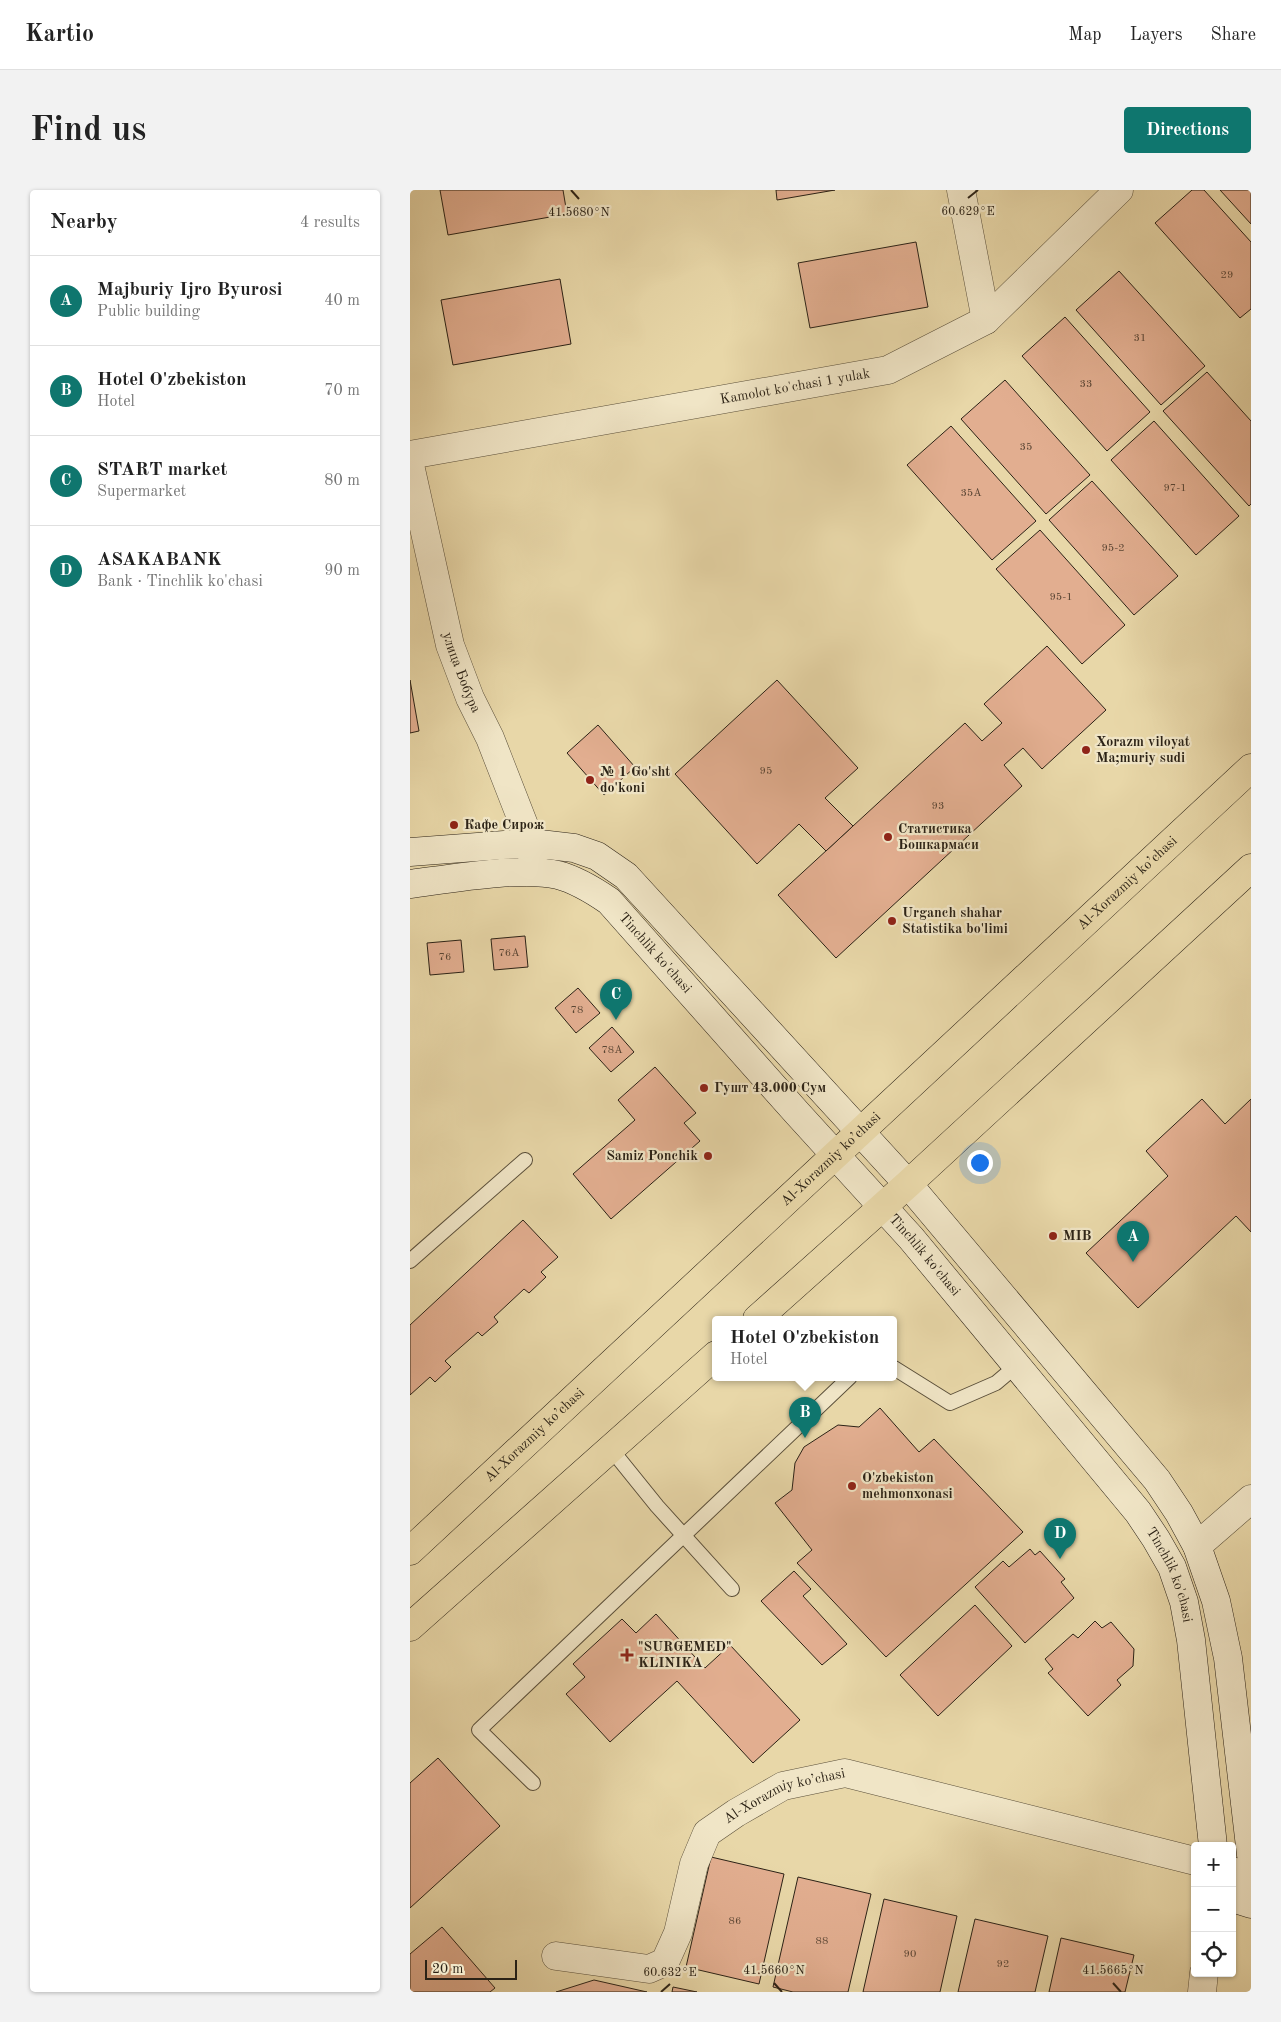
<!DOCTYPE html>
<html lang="en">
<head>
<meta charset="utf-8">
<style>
	body { margin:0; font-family:"Old Standard TT",serif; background:#f2f2f2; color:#222 }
	.controls { position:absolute; right:15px; bottom:15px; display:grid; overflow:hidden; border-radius:5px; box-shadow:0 1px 4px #0004 }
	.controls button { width:45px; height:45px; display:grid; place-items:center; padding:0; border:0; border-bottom:1px solid #e0e0e0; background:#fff; color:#222; font:25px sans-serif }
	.scale { position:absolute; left:15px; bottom:12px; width:92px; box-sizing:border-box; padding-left:5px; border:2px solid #2b2216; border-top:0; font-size:14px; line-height:18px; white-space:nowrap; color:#2b2216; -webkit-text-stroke:4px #f0e5c6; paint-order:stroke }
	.you { position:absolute; left:569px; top:972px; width:18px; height:18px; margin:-12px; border:4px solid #fff; border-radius:50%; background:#1a73e8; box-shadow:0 0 0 8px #1a73e833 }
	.badge { display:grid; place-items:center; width:32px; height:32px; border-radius:50%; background:#0f766e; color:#fff; font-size:16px; font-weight:700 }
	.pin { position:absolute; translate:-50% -41px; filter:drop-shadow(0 1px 2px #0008) }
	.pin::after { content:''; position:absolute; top:26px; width:18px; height:15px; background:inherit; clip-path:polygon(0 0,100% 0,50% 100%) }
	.popup { position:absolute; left:302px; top:1126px; width:185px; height:65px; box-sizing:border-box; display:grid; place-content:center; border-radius:5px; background:#fff; filter:drop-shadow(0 1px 4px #0005); font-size:16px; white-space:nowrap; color:#767676 }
	.popup b { font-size:19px; color:#222 }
	.popup::after { content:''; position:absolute; left:50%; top:100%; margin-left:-10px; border:10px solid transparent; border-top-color:#fff }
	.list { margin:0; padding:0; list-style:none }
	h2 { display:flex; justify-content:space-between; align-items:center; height:65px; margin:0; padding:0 20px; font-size:21px }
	h2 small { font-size:16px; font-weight:400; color:#767676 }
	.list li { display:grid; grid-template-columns:32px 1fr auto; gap:15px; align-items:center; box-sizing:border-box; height:90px; padding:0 20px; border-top:1px solid #e0e0e0 }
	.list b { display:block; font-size:19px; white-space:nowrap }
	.list p { margin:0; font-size:16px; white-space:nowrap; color:#767676 }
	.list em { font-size:16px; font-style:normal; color:#767676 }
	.icon { flex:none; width:28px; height:28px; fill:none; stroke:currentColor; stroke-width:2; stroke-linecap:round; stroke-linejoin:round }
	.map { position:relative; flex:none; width:841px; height:1802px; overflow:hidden; border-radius:5px }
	header { display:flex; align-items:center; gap:30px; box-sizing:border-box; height:70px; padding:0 25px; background:#fff; border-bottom:1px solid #e0e0e0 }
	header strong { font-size:24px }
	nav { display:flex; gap:28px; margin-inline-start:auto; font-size:18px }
	.intro { display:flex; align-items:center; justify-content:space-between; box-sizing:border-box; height:120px; padding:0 30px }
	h1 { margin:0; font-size:35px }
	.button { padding:12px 22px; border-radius:5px; background:#0f766e; color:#fff; font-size:18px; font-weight:700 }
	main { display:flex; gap:30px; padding:0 30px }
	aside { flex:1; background:#fff; border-radius:5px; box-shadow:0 1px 4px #0004 }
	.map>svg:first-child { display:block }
	.building { fill:#e2ae90; stroke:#2b2216 }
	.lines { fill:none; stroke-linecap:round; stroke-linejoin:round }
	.service-casing { stroke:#5a4f3a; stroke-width:16 }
	.minor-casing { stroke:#5a4f3a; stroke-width:29 }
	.secondary-casing { stroke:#2b2216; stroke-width:29 }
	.primary-casing { stroke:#2b2216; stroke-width:29 }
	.service { stroke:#f0e5c6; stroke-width:14 }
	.minor { stroke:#f0e5c6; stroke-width:28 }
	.secondary { stroke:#f0e5c6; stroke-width:28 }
	.primary { stroke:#e8d7a8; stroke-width:28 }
	.ticks { fill:none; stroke:#2b2216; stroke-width:2 }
	.poi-dot { fill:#8f2418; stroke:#f0e5c6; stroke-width:2 }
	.labels { text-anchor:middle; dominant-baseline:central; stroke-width:4.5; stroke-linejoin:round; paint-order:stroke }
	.number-label { font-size:11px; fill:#594534 }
	.street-label { font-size:14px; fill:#2b2216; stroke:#f0e5c6 }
	.poi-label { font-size:14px; font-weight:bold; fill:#2b2216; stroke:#f0e5c6; text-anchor:start }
	.ticks-label { font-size:12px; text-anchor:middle; fill:#2b2216; stroke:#f0e5c6; stroke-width:4.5; stroke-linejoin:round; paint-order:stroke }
</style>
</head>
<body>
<header>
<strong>Kartio</strong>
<nav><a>Map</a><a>Layers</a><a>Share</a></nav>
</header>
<div class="intro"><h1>Find us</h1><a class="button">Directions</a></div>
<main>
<aside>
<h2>Nearby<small>4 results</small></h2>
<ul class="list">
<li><span class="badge">A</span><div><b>Majburiy Ijro Byurosi</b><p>Public building</p></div><em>40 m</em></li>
<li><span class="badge">B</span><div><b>Hotel O'zbekiston</b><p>Hotel</p></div><em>70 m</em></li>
<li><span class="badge">C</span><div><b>START market</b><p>Supermarket</p></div><em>80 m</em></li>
<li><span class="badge">D</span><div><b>ASAKABANK</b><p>Bank · Tinchlik ko'chasi</p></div><em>90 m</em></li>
</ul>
</aside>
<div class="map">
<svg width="841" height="1802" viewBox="0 0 841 1802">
	<rect width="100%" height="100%" fill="#e8d7a8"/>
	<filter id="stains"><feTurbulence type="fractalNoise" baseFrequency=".004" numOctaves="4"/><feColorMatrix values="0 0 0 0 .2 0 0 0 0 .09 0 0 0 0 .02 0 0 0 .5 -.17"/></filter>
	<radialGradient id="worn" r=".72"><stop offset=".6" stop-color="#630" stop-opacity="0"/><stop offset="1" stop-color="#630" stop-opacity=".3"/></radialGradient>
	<g class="building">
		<path d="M30,0H153L157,24L38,45Z"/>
		<path d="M366,0H425L367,10Z"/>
		<path d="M782,0H794L841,52V119L830,128L745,33Z"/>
		<path d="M810,0H841V34Z"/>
		<path d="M506,52L518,117L400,138L388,73Z"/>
		<path d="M709,81L795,176L751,215L666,120Z"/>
		<path d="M150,89L161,154L43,175L31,110Z"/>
		<path d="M655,127L740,222L697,261L612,166Z"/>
		<path d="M797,182L841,231V314L839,316L753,221Z"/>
		<path d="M595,190L680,285L636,324L551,229Z"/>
		<path d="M744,231L829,326L786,365L701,270Z"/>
		<path d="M541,236L626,331L582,370L497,275Z"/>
		<path d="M682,291L768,386L724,425L639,330Z"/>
		<path d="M630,340L715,435L672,474L586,379Z"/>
		<path d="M637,456L696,520L632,579L613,558L594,575L612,596L426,768L368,705L555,533L572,551L592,533L574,514Z"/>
		<path d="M0,490L9,541L0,543Z"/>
		<path d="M367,490L448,578L415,608L443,636L416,661L389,634L347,674L265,584Z"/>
		<path d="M188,535L225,577L194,605L157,563Z"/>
		<path d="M115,746L118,777L84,780L81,749Z"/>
		<path d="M51,750L54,782L20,785L17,753Z"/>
		<path d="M168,798L190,823L166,843L145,818Z"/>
		<path d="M202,837L224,862L201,882L179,858Z"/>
		<path d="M245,877L286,923L274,933L290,951L201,1029L163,984L225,930L208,910Z"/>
		<path d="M792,909L815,934L841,909V1042L826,1026L728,1118L676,1063L758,986L736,961Z"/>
		<path d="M113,1030L148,1067L131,1082L136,1087L119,1103L114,1099L84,1127L88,1132L72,1146L68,1142L35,1171L41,1177L25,1192L20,1187L0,1205V1135Z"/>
		<path d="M470,1218L509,1262L524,1249L613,1342L476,1467L387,1373L402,1360L365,1313L382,1300L385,1273L394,1257L428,1235L449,1237Z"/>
		<path d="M620,1359L625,1365L630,1361L655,1389L651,1392L664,1408L615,1453L565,1397L593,1371L599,1377Z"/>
		<path d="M384,1381L401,1399L393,1406L437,1454L412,1475L351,1411Z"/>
		<path d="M565,1415L602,1456L528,1526L490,1485Z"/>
		<path d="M246,1424L295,1478L320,1455L390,1530L343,1573L267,1491L200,1552L156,1504L175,1487L163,1474L212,1429L226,1443Z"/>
		<path d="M685,1431L692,1438L701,1432L724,1459L723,1476L707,1490L711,1495L678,1526L638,1483L643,1479L635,1469L663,1444L668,1448Z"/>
		<path d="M28,1568L90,1636L0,1718V1593Z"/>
		<path d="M301,1667L374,1684L349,1794L276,1777Z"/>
		<path d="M388,1687L461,1704L438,1802H383L363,1797Z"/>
		<path d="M474,1709L547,1726L530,1802H453Z"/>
		<path d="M565,1729L638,1746L625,1802H548Z"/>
		<path d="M32,1737L85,1798L80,1802H0V1764Z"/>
		<path d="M651,1748L724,1765L715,1802H639Z"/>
		<path d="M184,1790L237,1802H146Z"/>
		<path d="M263,1797L287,1802H262Z"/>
	</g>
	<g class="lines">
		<defs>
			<g id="service">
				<path d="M0,1071L115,970"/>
				<path d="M484,1178L540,1213L586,1193L606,1176"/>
				<path d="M201,1259L247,1316L322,1399"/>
				<path d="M123,1593L69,1540L440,1187"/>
			</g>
			<g id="minor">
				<path d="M551,0L576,130"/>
				<path id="s1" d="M0,265L478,180L576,130L709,0"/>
				<path id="s2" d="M0,275L40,455L60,508L80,548L121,653L123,675"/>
				<path d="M787,1356L841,1309"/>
				<path id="s3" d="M146,1766L239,1779L255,1772L268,1743L284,1674L297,1643L326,1623L373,1596L435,1583L785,1671"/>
				<path d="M792,1802L794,1783"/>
			</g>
			<g id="secondary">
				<path d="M0,662L121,653L164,658L187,666L216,686L498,994L747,1290L769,1323L787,1356L806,1411L818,1468L841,1665"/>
				<path id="s4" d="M0,694C39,689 113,676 148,685C167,690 183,700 199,711L387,923L501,1048L728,1322L746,1349L762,1377L774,1412L781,1450L803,1656"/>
				<path d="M822,1681L841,1687"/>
				<path d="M822,1708L841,1714"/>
			</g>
			<g id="primary">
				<path d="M347,1129L498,994L841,678"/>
				<path id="s5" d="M0,1361L841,578"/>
				<path d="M0,1437L306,1165"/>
			</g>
		</defs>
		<use href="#service" class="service-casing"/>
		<use href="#minor" class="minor-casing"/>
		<use href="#secondary" class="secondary-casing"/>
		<use href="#primary" class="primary-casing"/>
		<use href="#service" class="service"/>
		<use href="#minor" class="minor"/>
		<use href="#secondary" class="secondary"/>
		<use href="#primary" class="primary"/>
	</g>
	<path class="ticks" d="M161,0L169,9M558,8L568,0M364,1793L372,1802M703,1793L711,1802M251,1802L260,1794"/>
	<g class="poi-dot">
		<circle cx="676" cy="560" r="5"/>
		<circle cx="180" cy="590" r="5"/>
		<circle cx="44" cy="635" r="5"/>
		<circle cx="478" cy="647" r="5"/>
		<circle cx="482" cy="731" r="5"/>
		<circle cx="294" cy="898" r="5"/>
		<circle cx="298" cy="966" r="5"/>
		<circle cx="643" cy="1046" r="5"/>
		<circle cx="442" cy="1296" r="5"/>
		<path d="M214.5 1457.5h5v5h5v5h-5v5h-5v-5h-5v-5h5z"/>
	</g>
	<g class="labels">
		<g class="number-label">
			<text x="817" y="85">29</text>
			<text x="730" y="148">31</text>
			<text x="676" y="194">33</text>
			<text x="616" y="257">35</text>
			<text x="765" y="298">97-1</text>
			<text x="561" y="303">35А</text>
			<text x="703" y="358">95-2</text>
			<text x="651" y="407">95-1</text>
			<text x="356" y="581">95</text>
			<text x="528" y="616">93</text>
			<text x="99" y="763">76A</text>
			<text x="35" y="767">76</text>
			<text x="167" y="820">78</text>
			<text x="202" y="860">78A</text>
			<text x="325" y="1731">86</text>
			<text x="412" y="1751">88</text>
			<text x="500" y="1764">90</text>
			<text x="593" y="1774">92</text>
		</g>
		<g class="street-label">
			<text stroke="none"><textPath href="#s1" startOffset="391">Kamolot ko'chasi 1 yulak</textPath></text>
			<text stroke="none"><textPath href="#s2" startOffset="214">улица Бобура</textPath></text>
			<text stroke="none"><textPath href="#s5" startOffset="980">Al-Xorazmiy ko’chasi</textPath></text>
			<text stroke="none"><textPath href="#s4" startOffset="276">Tinchlik ko'chasi</textPath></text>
			<text stroke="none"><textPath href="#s5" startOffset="575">Al-Xorazmiy ko’chasi</textPath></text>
			<text stroke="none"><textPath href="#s4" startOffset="681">Tinchlik ko'chasi</textPath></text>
			<text stroke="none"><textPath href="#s5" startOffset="170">Al-Xorazmiy ko’chasi</textPath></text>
			<text stroke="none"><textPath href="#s4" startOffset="1086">Tinchlik ko'chasi</textPath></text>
			<text stroke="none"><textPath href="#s3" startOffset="335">Al-Xorazmiy ko’chasi</textPath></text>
		</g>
		<g class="poi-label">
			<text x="686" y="552">Xorazm viloyat<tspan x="686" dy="16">Ma;muriy sudi</tspan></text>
			<text x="190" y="582">№ 1 Go'sht<tspan x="190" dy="16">do'koni</tspan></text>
			<text x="54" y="635">Кафе Сирож</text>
			<text x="488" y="639">Статистика<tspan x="488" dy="16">Бошкармаси</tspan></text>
			<text x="492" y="723">Urganch shahar<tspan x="492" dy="16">Statistika bo'limi</tspan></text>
			<text x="304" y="898">Гушт 43.000 Сум</text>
			<text x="288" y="966" text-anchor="end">Samiz Ponchik</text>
			<text x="653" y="1046">MIB</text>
			<text x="452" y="1288">O'zbekiston<tspan x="452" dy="16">mehmonxonasi</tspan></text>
			<text x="228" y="1457">"SURGEMED"<tspan x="228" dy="16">KLINIKA</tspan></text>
		</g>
	</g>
	<g class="ticks-label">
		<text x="558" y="25">60.629°E</text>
		<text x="169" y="26">41.5680°N</text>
		<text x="364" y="1784">41.5660°N</text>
		<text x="703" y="1784">41.5665°N</text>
		<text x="260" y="1786">60.632°E</text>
	</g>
	<rect width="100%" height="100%" filter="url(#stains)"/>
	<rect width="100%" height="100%" fill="url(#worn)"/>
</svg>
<div class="controls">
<button>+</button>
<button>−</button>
<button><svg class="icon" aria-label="locate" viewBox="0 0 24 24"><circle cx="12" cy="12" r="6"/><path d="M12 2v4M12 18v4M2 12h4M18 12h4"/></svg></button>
</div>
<div class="scale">20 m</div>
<div class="you"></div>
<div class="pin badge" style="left:723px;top:1072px">A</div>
<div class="pin badge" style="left:395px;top:1248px">B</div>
<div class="popup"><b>Hotel O'zbekiston</b>Hotel</div>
<div class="pin badge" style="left:206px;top:830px">C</div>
<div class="pin badge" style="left:650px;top:1369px">D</div>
</div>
</main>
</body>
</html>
